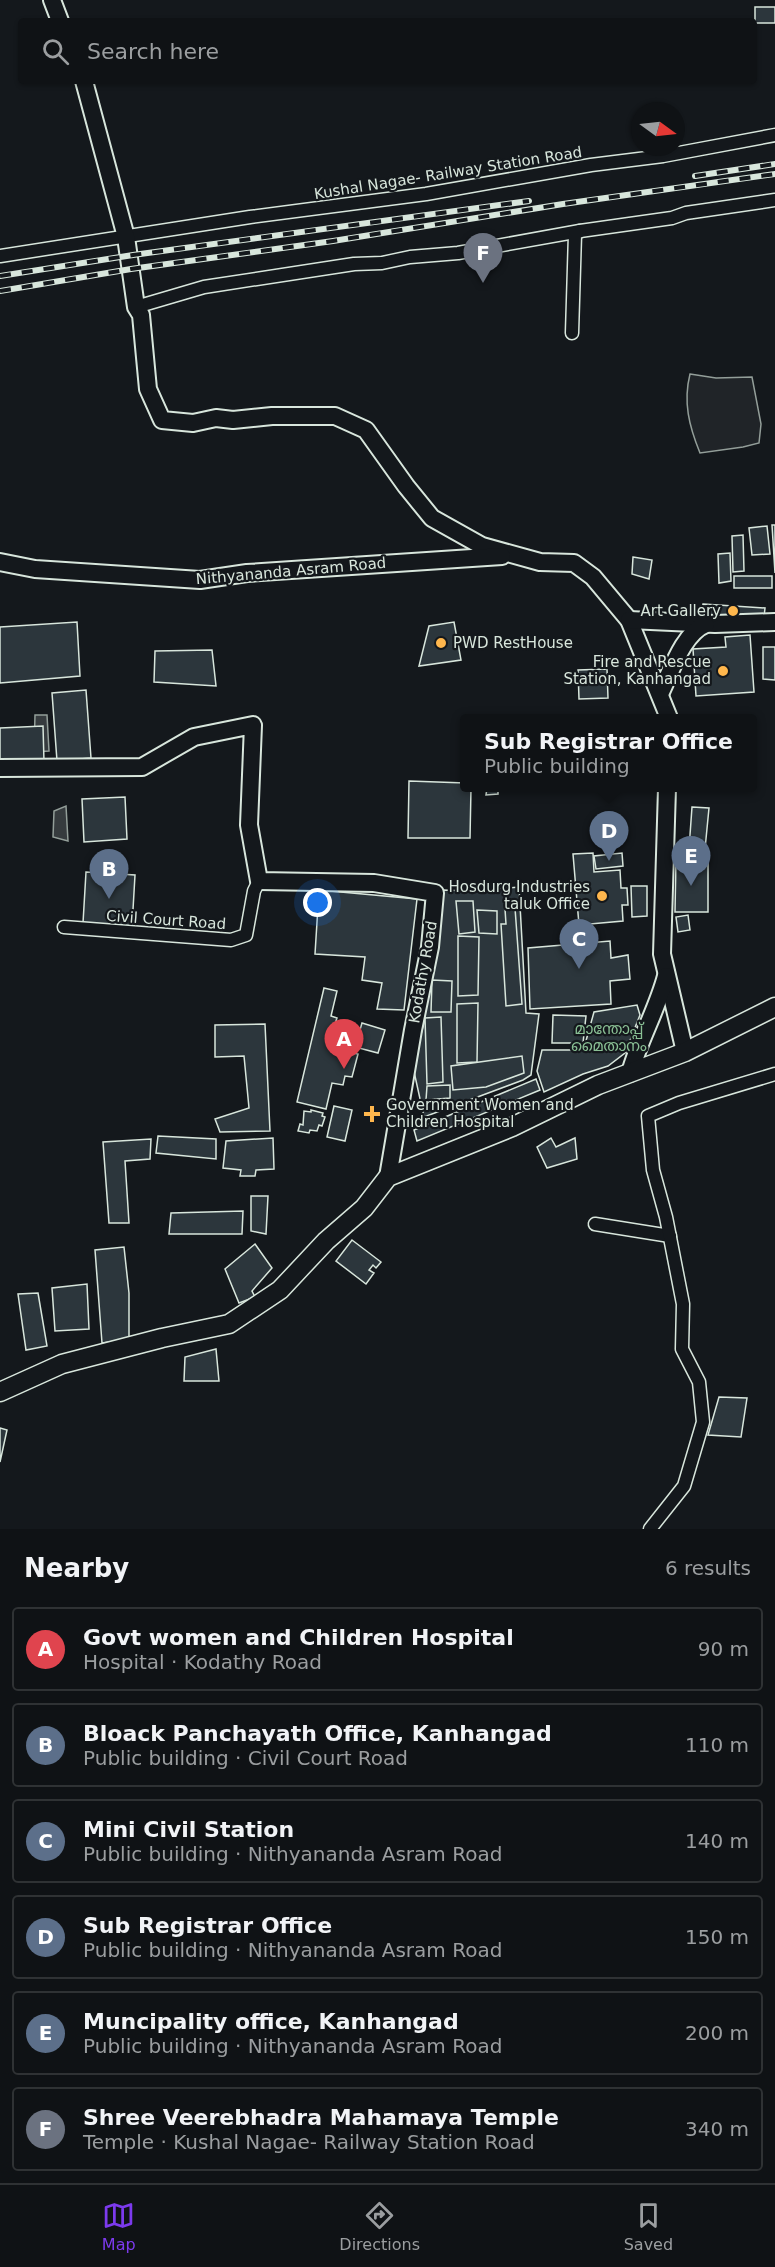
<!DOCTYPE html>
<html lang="en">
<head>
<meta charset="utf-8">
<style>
	body { margin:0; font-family:"DejaVu Sans","Noto Sans Malayalam",sans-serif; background:#1d2022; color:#f1f3f6 }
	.compass { position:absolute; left:631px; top:102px; width:54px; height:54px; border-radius:50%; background:#0f1215; box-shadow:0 2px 4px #0004; rotate:105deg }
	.you { position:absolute; left:318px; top:903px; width:21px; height:21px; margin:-15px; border:4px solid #fff; border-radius:50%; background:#1a73e8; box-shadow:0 0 0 9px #1a73e833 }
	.badge { display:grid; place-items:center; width:39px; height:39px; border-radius:50%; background:#7c3aed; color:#fff; font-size:20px; font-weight:700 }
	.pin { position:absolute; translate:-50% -50px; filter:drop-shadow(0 2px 3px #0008) }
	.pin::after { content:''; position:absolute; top:32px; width:21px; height:18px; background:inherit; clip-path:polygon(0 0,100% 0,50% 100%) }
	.popup { position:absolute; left:460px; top:714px; width:297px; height:78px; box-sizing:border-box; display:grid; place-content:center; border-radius:6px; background:#0f1215; filter:drop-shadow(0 2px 4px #0005); font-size:20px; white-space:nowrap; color:#9b9ea0 }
	.popup b { font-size:22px; color:#f1f3f6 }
	.popup::after { content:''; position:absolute; left:50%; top:100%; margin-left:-12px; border:12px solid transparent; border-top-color:#0f1215 }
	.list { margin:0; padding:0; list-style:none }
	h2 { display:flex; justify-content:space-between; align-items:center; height:78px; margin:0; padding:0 24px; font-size:26px }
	h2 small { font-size:20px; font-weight:400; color:#9b9ea0 }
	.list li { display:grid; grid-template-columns:39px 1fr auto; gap:18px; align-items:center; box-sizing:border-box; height:84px; margin:0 12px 12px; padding:0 12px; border:2px solid #2f3234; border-radius:6px }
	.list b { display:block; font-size:22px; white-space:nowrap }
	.list p { margin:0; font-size:20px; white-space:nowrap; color:#9b9ea0 }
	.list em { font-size:20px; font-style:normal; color:#9b9ea0 }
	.icon { flex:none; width:33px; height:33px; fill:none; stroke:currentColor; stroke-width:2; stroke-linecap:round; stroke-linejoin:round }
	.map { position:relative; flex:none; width:775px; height:1529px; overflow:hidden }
	.search { position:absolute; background:#0f1215; box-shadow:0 2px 4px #0004; left:18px; right:18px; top:18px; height:66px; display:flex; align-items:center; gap:15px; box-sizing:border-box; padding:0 21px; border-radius:6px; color:#9b9ea0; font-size:22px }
	.sheet { height:654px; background:#0f1215 }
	nav { display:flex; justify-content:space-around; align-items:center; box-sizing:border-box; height:84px; border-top:2px solid #2f3234; background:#0f1215; font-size:16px; color:#9b9ea0 }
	nav a { display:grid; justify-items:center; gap:3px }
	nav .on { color:#7c3aed }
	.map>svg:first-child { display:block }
	.green { fill:#202428; stroke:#939e99; stroke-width:1.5 }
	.water { fill:#363b3e; stroke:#939e99; stroke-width:1.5 }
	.building { fill:#2c363c; stroke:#d8e6dc; stroke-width:1.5 }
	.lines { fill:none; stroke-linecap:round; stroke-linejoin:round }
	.street-casing { stroke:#d8e6dc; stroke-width:15 }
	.secondary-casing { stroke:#d8e6dc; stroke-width:20 }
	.primary-casing { stroke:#d8e6dc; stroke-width:21 }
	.street { stroke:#14181c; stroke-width:12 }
	.secondary { stroke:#14181c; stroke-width:16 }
	.primary { stroke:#14181c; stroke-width:18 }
	.rail-casing { stroke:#d8e6dc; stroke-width:6 }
	.rail { stroke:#14181c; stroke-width:4; stroke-dasharray:11; stroke-linecap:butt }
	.poi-dot { fill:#ffb74d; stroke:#14181c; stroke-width:2 }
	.labels { text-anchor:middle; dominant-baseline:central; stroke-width:4.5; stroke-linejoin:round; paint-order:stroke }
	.street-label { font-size:15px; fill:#d8e6dc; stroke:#14181c }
	.poi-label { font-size:15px; fill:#d8e6dc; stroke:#14181c; text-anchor:end }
	.park-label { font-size:15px; fill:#8ac095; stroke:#14181c }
</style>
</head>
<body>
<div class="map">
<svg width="775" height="1529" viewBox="0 0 775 1529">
	<rect width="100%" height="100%" fill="#14181c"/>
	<path class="green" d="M690,374L716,378L752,377L761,424L759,443L743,447L700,453C689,426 683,402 690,374Z"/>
	<g class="water">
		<path d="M35,715H47L49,751L34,752Z"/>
		<path d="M66,806L68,841L53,837L54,811Z"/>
	</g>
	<g class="building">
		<rect x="755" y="7" width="20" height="16"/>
		<path d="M772,525H775V573Z"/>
		<path d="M767,526L770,554L752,555L749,528Z"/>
		<path d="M743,535L744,571L733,572L732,536Z"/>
		<path d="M730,553L731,581L719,583L718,554Z"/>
		<path d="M633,557L652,560L649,579L632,574Z"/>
		<rect x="734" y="576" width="38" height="12"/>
		<path d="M703,604L765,608L764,617L701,615Z"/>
		<path d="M77,622L80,676L0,683V627Z"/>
		<path d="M454,622L461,660L419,666L429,626Z"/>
		<path d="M750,635L754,692L696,696L693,649L726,647L725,637Z"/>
		<path d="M763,647H775V680L763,679Z"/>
		<path d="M212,650L216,686L154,682L155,651Z"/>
		<path d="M607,669L608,698L579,699L578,670Z"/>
		<path d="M86,690L91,758L57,761L52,693Z"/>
		<path d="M43,726L44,762L0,764V728Z"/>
		<path d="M409,781L465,783V788H471L470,838H408Z"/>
		<path d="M487,788H498V794L486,795Z"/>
		<path d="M125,797L127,839L84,842L82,799Z"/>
		<path d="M692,807L709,808L705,849H689Z"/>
		<path d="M593,853L594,872L620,870L621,888H627L628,905H622L623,921L579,925L573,854Z"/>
		<path d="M622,853L623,866L596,869L594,856Z"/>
		<path d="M676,859H708V912H675Z"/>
		<path d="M86,872L135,875L132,927L83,923Z"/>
		<path d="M631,886H647V916L632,917Z"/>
		<path d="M519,887L526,1013L539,1014L531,1075L523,1080L424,1117L413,1067L425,1018V1006L443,890L470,891Z"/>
		<path d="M319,890L417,899L404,1010L377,1009L382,983L362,980L365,957L315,954Z"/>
		<path d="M456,901H473L475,932L459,934Z"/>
		<path d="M515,908L522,1004L506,1006L501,924H506L505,909Z"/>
		<path d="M477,910L497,911V934L479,933Z"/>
		<path d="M688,915L690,930L678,932L676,917Z"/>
		<path d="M458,936L479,937L478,995L458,996Z"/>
		<path d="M610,941L611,958L628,955L630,979L610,981L611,1004L530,1009L528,948Z"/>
		<path d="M432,980L452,981L451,1012H431Z"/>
		<path d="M324,988L337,991L331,1016L337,1018L335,1024L343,1026L339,1042L349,1045L347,1052L358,1054L352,1077L345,1076L343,1085L332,1083L326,1109L297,1102Z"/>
		<path d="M478,1003L477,1062L457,1063V1004Z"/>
		<path d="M637,1005L640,1015L625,1053L608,1066L583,1074L544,1092L537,1071L542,1050H570L584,1048L594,1012Z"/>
		<path d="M553,1015L586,1016L583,1043H552Z"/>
		<path d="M441,1017L443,1082L427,1084L425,1018Z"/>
		<path d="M362,1023L385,1030L378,1053L355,1047Z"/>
		<path d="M265,1024L270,1131L220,1132L215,1119L249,1108L244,1056L215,1057V1025Z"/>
		<path d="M522,1056L524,1073L486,1087L453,1090L451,1066Z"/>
		<path d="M536,1079L540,1090L417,1141L414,1130Z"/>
		<path d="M450,1085V1098L426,1100L427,1086Z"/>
		<path d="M334,1106L352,1110L345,1141L327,1137Z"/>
		<path d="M311,1110L323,1113L322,1116L325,1117L322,1126L319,1125L317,1131L310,1130L309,1133L298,1131L300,1124L303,1125L304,1111L311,1112Z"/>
		<path d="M158,1136L216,1139V1159L156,1153Z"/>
		<path d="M273,1138L274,1169L256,1170L255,1176H240L241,1170L223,1168L226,1141Z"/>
		<path d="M551,1138L556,1147L575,1138L577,1159L547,1168L537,1147Z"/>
		<path d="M151,1139L150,1159L125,1161L129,1223H109L103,1142Z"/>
		<path d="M251,1196H268L266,1234L251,1231Z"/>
		<path d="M243,1211L242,1234H169L171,1213Z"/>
		<path d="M352,1240L381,1262L376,1268L373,1265L369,1270L374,1273L366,1284L336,1261Z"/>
		<path d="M255,1244L272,1268L252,1291L255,1297L239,1303L225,1269Z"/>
		<path d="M124,1247L129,1293V1339L102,1343L95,1250Z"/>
		<path d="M87,1284L89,1329L55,1331L52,1288Z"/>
		<path d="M38,1293L47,1346L26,1350L18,1294Z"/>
		<path d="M216,1349L219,1381H184L185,1357Z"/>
		<path d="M719,1397L747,1398L741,1437L708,1435Z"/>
		<path d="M0,1428L7,1430L0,1462Z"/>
	</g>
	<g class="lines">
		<defs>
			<g id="street">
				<path d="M0,256L250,217L426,194L591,165L663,156L775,135"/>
				<path d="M136,307L204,287L354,264L382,263L410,257L458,253L580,231L672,218L686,213L775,200"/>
				<path d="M572,333L575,234L580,231"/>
				<path d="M64,927L231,940L246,935L254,891L259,881"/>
				<path d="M595,1224L670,1236"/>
				<path d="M650,1529L684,1486L703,1422L699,1382L682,1349L683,1304L666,1217L653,1170L648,1116L679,1103L775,1074"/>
			</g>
			<g id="secondary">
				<path d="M52,0L60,21"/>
				<path d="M84,81L126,237L136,307L141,315L148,389L162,420L193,423L216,418L233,420L272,416H335L366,430L406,486L432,518L482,546L540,562L574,563L593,577L629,620L669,718"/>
				<path d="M0,562L35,569L200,580L247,573L502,556"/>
				<path d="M629,620L715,624L775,622"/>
				<path d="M660,694C671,672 683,633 706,624"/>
				<path d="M0,768L142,767L194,737L253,725L249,825L259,881L374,883L435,893L430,947L413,1030L388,1177"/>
				<path d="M667,788L662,954L685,1052"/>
				<path d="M630,1073C639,1040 657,1010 666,976"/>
			</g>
			<path id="primary" d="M0,1392L62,1364L162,1338L229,1324L280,1290L326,1241L364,1208L388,1177L512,1127L598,1085L685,1052L775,1007"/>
		</defs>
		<use href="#street" class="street-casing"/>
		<use href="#secondary" class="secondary-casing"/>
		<use href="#primary" class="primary-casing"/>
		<use href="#street" class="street"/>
		<use href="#secondary" class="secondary"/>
		<use href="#primary" class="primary"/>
		<defs>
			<g id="rail">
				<path d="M695,176L775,164"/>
				<path d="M0,276L133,255L529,201"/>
				<path d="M0,291L131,269L333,241L563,204L775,174"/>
			</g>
		</defs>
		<use href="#rail" class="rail-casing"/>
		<use href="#rail" class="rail"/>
	</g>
	<g class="poi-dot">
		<circle cx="733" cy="611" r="6"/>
		<circle cx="441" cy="643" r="6"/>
		<circle cx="723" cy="671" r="6"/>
		<circle cx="602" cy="896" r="6"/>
		<path d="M369 1105h6v6h6v6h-6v6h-6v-6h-6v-6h6z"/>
	</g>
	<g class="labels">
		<g class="street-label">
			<text transform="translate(448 173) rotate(-9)">Kushal Nagae- Railway Station Road</text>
			<text transform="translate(291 571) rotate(-5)">Nithyananda Asram Road</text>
			<text transform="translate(166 920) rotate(4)">Civil Court Road</text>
			<text transform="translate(423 972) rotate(-80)">Kodathy Road</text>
		</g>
		<g class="poi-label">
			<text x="721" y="611">Art Gallery</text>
			<text x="453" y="643" text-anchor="start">PWD RestHouse</text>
			<text x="711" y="662">Fire and Rescue<tspan x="711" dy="17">Station, Kanhangad</tspan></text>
			<text x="590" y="887">Hosdurg Industries<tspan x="590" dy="17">taluk Office</tspan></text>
			<text x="386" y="1105" text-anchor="start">Government Women and<tspan x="386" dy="17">Children Hospital</tspan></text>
		</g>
		<g class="park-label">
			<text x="609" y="1029">മാന്തോപ്പ്<tspan x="609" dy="17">മൈതാനം</tspan></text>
		</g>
	</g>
</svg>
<svg class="compass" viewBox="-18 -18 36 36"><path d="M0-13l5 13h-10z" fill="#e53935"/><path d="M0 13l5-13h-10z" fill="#9b9ea0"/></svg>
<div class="you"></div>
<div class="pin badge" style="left:344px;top:1069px;background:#e0444e">A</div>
<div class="pin badge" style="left:109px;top:899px;background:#5c6f8a">B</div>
<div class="pin badge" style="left:579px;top:969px;background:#5c6f8a">C</div>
<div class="pin badge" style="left:609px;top:861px;background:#5c6f8a">D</div>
<div class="popup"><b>Sub Registrar Office</b>Public building</div>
<div class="pin badge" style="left:691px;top:886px;background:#5c6f8a">E</div>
<div class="pin badge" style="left:483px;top:283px;background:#6b7280">F</div>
<div class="search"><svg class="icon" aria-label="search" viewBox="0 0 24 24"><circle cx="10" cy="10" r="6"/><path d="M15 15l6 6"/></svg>Search here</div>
</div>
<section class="sheet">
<h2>Nearby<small>6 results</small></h2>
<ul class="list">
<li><span class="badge" style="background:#e0444e">A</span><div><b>Govt women and Children Hospital</b><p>Hospital · Kodathy Road</p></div><em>90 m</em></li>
<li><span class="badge" style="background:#5c6f8a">B</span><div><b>Bloack Panchayath Office, Kanhangad</b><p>Public building · Civil Court Road</p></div><em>110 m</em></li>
<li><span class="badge" style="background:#5c6f8a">C</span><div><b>Mini Civil Station</b><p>Public building · Nithyananda Asram Road</p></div><em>140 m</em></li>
<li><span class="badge" style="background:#5c6f8a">D</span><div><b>Sub Registrar Office</b><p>Public building · Nithyananda Asram Road</p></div><em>150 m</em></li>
<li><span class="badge" style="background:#5c6f8a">E</span><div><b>Muncipality office, Kanhangad</b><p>Public building · Nithyananda Asram Road</p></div><em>200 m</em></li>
<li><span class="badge" style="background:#6b7280">F</span><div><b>Shree Veerebhadra Mahamaya Temple</b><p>Temple · Kushal Nagae- Railway Station Road</p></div><em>340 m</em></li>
</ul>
</section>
<nav>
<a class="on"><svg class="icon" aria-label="map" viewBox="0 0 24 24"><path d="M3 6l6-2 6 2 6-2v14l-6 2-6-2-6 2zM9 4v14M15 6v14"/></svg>Map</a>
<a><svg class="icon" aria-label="directions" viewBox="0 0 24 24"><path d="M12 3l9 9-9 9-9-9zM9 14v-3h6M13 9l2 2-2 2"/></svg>Directions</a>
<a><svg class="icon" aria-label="saved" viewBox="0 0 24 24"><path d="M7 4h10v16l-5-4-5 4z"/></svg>Saved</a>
</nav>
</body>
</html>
